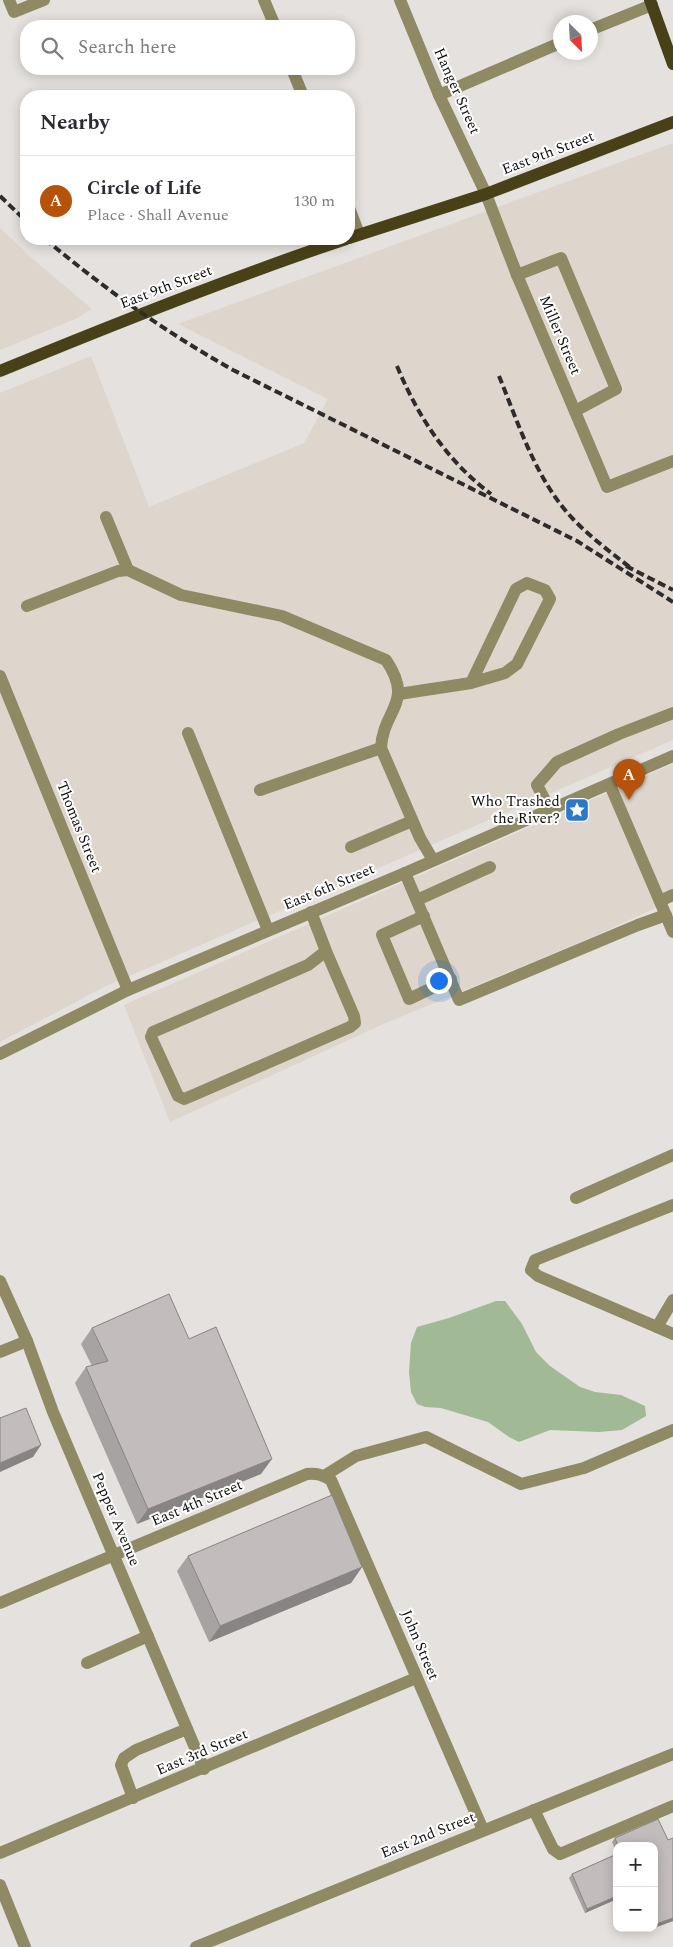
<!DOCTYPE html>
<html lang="en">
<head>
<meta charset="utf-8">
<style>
	body { margin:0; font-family:Spectral,serif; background:#f2f2f3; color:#2b2b33 }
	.controls { position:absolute; right:15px; bottom:15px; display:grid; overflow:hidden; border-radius:10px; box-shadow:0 2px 12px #0003 }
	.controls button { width:45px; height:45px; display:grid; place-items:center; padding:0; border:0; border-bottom:1px solid #e1e1e2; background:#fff; color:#2b2b33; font:25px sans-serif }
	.compass { position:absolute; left:553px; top:15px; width:45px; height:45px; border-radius:50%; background:#fff; box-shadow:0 2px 12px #0003; rotate:156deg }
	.you { position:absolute; left:438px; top:980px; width:18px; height:18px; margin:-12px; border:4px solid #fff; border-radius:50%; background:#1a73e8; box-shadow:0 0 0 8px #1a73e833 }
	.badge { display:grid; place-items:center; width:32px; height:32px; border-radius:50%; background:#b45309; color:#fff; font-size:16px; font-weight:700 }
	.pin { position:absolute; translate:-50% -41px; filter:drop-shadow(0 1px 2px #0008) }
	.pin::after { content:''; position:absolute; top:26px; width:18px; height:15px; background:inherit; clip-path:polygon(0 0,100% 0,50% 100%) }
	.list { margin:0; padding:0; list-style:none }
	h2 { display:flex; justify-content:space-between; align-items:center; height:65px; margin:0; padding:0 20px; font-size:21px }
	h2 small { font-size:16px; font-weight:400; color:#7c7c81 }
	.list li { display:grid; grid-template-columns:32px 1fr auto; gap:15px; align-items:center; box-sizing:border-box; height:90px; padding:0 20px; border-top:1px solid #e1e1e2 }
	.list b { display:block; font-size:19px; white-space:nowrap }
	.list p { margin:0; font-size:16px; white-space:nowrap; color:#7c7c81 }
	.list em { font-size:16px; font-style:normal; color:#7c7c81 }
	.icon { flex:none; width:28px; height:28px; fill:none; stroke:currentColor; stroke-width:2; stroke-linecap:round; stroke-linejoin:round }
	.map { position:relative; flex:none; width:673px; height:1947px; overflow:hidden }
	.search { position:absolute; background:#fff; box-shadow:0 2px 12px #0003; left:20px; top:20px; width:335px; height:55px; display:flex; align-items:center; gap:12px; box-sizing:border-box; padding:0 18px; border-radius:20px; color:#7c7c81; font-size:19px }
	.panel { position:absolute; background:#fff; box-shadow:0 2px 12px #0003; left:20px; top:90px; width:335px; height:155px; border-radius:20px }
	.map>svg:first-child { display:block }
	.built { fill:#ded5cc }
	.water { fill:#a1b994 }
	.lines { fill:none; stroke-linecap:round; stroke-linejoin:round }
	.minor { stroke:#8f8964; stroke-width:12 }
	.major { stroke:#484118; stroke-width:12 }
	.rail { stroke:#2d2c2b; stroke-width:4; stroke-dasharray:8 4; stroke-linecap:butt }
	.wall { fill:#a7a3a2 }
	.shaded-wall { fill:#888484 }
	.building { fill:#c2bdbc; stroke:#888484 }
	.labels { text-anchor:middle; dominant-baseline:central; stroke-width:4; stroke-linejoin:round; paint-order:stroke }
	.street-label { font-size:15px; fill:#100f0e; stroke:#fff }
	.poi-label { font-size:15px; fill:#100f0e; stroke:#fff; text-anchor:end }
</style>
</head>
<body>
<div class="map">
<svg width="673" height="1947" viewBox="0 0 673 1947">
	<rect width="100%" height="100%" fill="#e4e1de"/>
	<g class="built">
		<path d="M673,143V740L104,987L0,1042V393L91,356L149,507L304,443L328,399L178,324Z"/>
		<path d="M0,228L35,261L92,309L75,319L0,350Z"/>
		<path d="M673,764V900L592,937L379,1026L170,1122L124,1005Z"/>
	</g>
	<path class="water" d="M496,1301H505L522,1324L536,1352L550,1366L580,1387L595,1392L621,1395L645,1406L646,1416L622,1430L599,1432L550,1430L519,1442L509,1437L488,1422L441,1408L425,1407L417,1404L411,1392L409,1372L411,1343L417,1327L449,1318Z"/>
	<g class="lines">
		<g class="minor">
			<path d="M9,0L14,12L44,0"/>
			<path d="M264,0L275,26"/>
			<path d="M400,0L439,95L486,194L517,275L607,487L673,461"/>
			<path d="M590,30L652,5"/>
			<path d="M292,69L303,96"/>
			<path d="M439,95L560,43"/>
			<path d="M349,208L359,234"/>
			<path d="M517,275L561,258L616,389L575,411"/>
			<path d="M106,517L128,570"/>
			<path d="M27,606L118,571L128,570L181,595L282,616L386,660C415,703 383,709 381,748L420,838L433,860"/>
			<path d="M0,676L128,990"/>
			<path d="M399,694L471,683L505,673L517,664L550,599L545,590L527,583L516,589L471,683"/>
			<path d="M188,733L268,930"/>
			<path d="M610,785L673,932"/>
			<path d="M260,790L381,748"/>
			<path d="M550,810L537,785L557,762L619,734L673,713"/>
			<path d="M351,847L412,821"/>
			<path d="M405,873L459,1000L638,925L666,915"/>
			<path d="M417,900L490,867"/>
			<path d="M660,901L673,895"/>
			<path d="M311,912L326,951L308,965L153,1032L151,1037L178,1096L184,1099L196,1094L350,1027L355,1023L354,1016L326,951"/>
			<path d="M424,916L382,935L409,999L451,979"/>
			<path d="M0,1054L128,990L405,873L673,756"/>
			<path d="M576,1198L673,1155"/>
			<path d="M673,1205L535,1260L531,1270L538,1276L657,1327L673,1300"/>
			<path d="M0,1281L27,1341L53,1412L204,1769"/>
			<path d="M657,1327L673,1334"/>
			<path d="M0,1352L27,1341"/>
			<path d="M324,1476L356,1456L426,1437L521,1484L584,1468L673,1430"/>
			<path d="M0,1603L307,1474C317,1473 323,1475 331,1480L483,1830"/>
			<path d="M87,1663L148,1636"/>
			<path d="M133,1798L121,1765L124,1758L136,1750L187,1729"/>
			<path d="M534,1810L553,1849L560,1854L673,1806"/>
			<path d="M0,1853L416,1678"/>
			<path d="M0,1885L25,1947"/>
			<path d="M196,1947L673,1754"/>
		</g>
		<g class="major">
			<path d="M650,0L673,64"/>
			<path d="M349,238L486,194L673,122"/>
			<path d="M0,371C114,324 229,278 346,239"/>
		</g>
		<g class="rail">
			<path d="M0,196L26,221"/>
			<path d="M45,239C106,290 164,331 233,370L577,541L673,602"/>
			<path d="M397,366C418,417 447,461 491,494"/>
			<path d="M499,376C519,425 536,480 573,519C591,538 612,553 632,569"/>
			<path d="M626,566L673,590"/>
		</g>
	</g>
	<g class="wall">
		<path d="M92,1328L189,1339L261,1474L137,1524L75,1383L86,1367L92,1366L81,1344Z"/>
		<path d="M188,1556L362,1567L351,1583L209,1642L177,1571Z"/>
		<path d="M658,1819L668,1840L673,1838V1921L654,1928V1846H617V1899L585,1913L569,1878L572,1874L617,1854L612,1842L615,1838Z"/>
	</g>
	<g class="shaded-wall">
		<path d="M41,1445L33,1457L0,1472V1463Z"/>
		<path d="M272,1459L261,1474L137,1524L148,1509Z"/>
		<path d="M362,1567L351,1583L209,1642L220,1626Z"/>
		<path d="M617,1896V1899L585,1913L587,1909Z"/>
		<path d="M673,1918V1921L654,1928L656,1924Z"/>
	</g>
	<g class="building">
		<path d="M169,1294L189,1339L216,1327L272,1459L148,1509L86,1367L108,1361L92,1328Z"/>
		<path d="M26,1408L41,1445L0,1463V1418Z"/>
		<path d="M332,1495L362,1567L220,1626L188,1556Z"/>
		<path d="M658,1819L668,1840L673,1838V1918L656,1924L654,1919V1846H618L615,1838Z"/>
		<path d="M617,1854V1896L587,1909L572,1874Z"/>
	</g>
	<defs>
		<symbol id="sight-square" viewBox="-11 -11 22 22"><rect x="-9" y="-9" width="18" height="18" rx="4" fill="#2b79c8" stroke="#fff"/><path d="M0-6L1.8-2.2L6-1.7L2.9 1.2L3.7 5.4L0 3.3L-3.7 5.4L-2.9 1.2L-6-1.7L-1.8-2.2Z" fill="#fff"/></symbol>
	</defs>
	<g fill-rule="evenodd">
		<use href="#sight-square" x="563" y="796" width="28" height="28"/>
	</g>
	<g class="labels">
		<g class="street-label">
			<text transform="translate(457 91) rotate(66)">Hanger Street</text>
			<text transform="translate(548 153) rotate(-21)">East 9th Street</text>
			<text transform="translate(166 287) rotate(-21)">East 9th Street</text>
			<text transform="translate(560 335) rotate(67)">Miller Street</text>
			<text transform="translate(79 827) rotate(68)">Thomas Street</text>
			<text transform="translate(329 887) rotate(-23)">East 6th Street</text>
			<text transform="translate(197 1503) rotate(-23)">East 4th Street</text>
			<text transform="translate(116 1519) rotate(67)">Pepper Avenue</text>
			<text transform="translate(420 1645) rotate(67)">John Street</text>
			<text transform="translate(202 1752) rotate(-23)">East 3rd Street</text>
			<text transform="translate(428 1835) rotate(-22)">East 2nd Street</text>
		</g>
		<g class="poi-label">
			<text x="560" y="801">Who Trashed<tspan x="560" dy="17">the River?</tspan></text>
		</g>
	</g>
</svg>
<div class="controls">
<button>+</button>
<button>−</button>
</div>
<svg class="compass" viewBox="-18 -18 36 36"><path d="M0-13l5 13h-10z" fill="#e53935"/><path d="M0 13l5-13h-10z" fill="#7c7c81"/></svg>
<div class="you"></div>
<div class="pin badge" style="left:629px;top:800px">A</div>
<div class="search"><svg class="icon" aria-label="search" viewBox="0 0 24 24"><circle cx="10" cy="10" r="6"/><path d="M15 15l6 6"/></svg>Search here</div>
<section class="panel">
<h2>Nearby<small></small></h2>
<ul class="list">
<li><span class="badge">A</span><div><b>Circle of Life</b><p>Place · Shall Avenue</p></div><em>130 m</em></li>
</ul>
</section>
</div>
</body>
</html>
